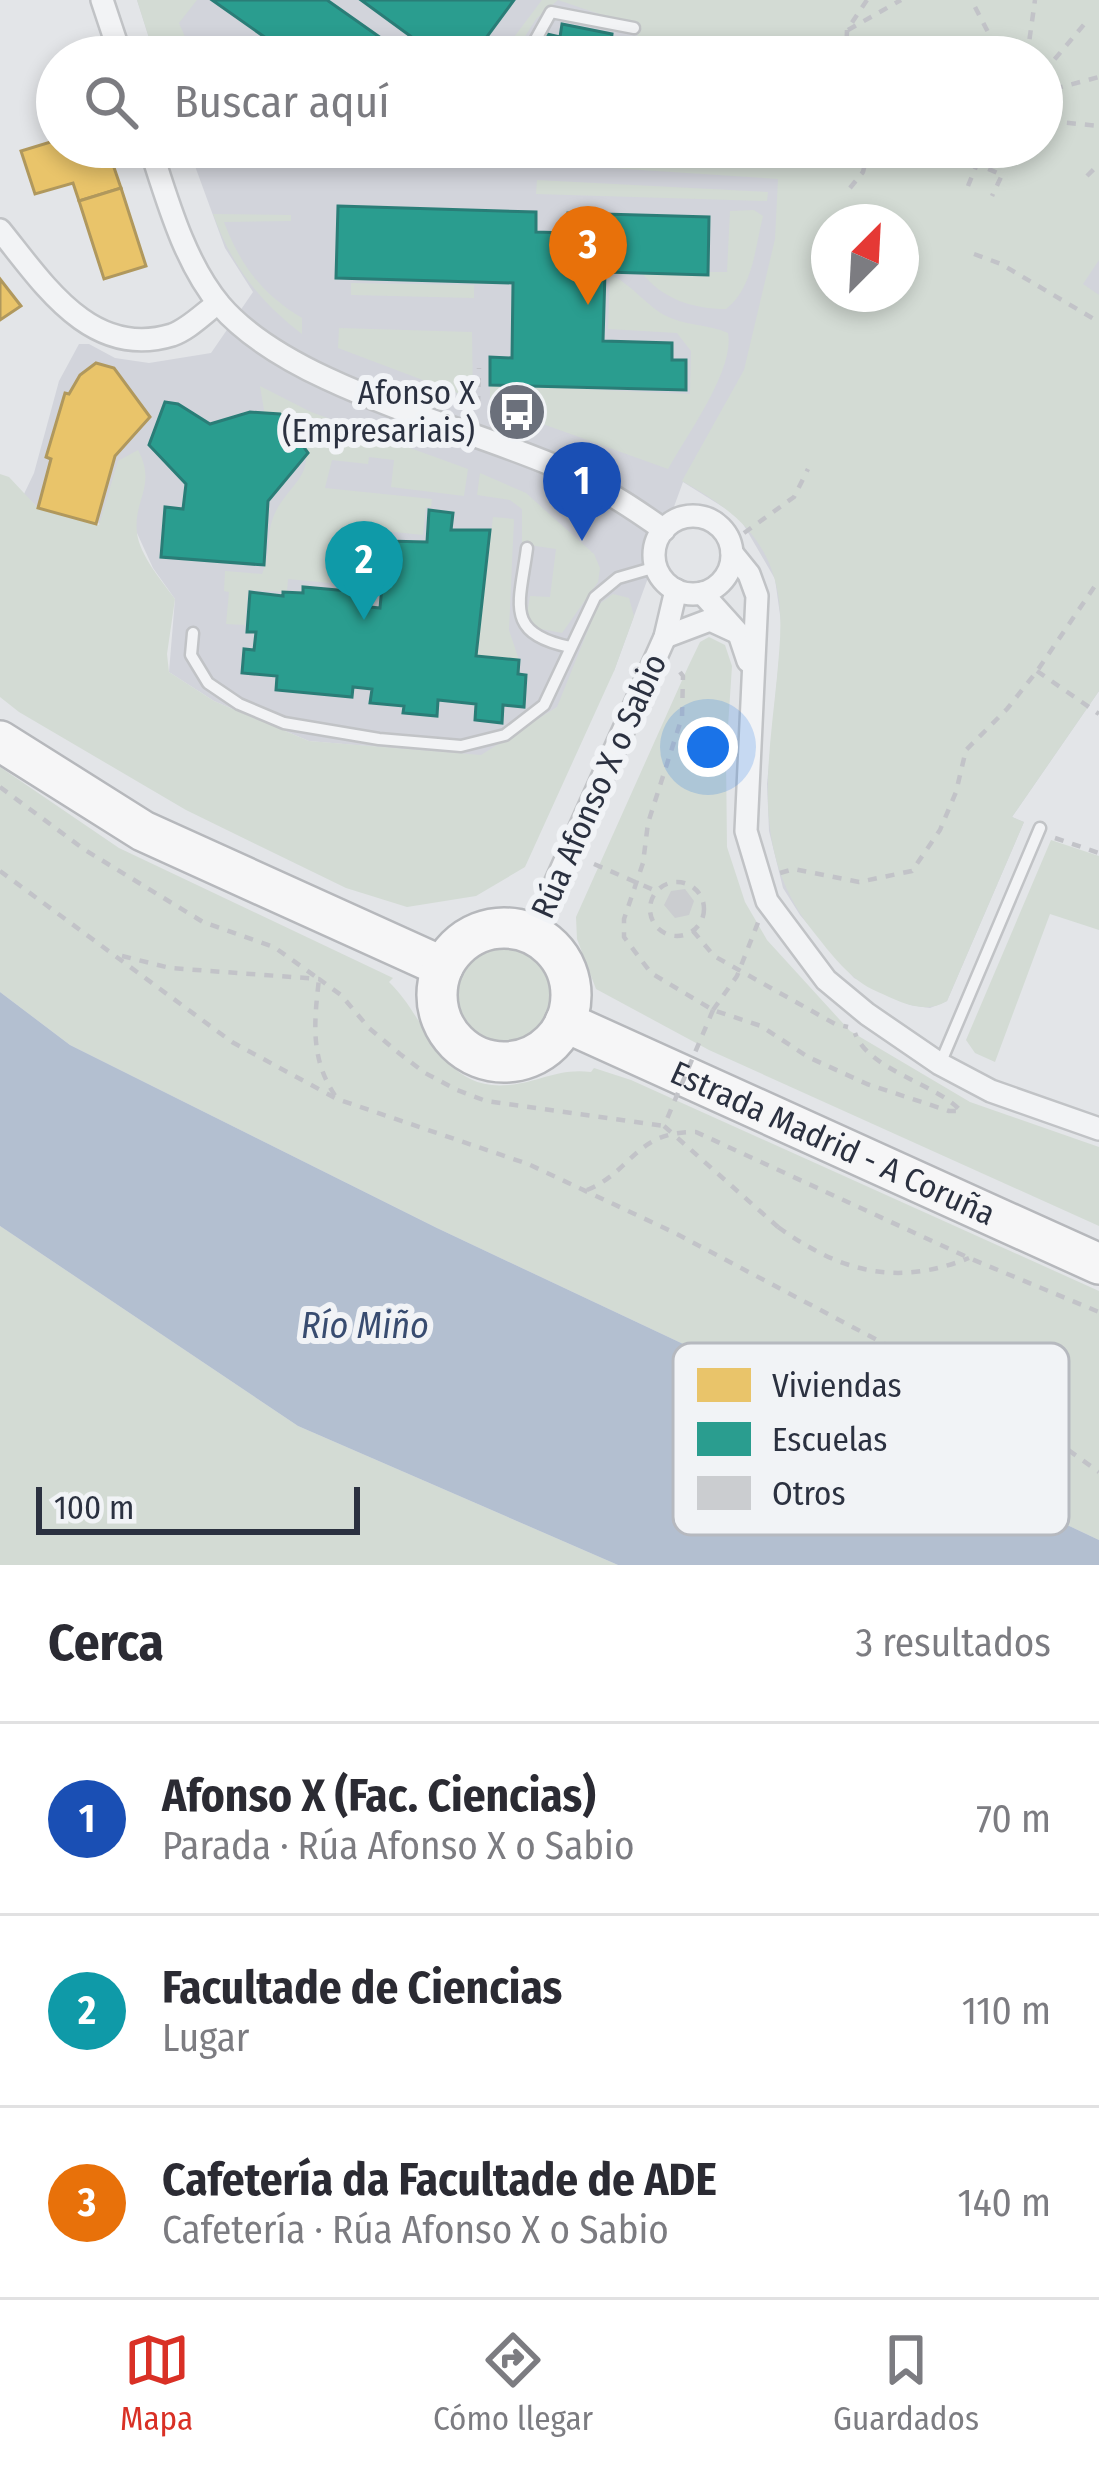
<!DOCTYPE html>
<html lang="es">
<head>
<meta charset="utf-8">
<style>
	body { margin:0; font-family:"Fira Sans Condensed",sans-serif; background:#f7f7f7; color:#2b2b33 }
	.compass { position:absolute; left:811px; top:204px; width:108px; height:108px; border-radius:50%; background:#fff; box-shadow:0 6px 18px #0003; rotate:24deg }
	.scale { position:absolute; left:36px; bottom:30px; width:324px; box-sizing:border-box; padding-left:12px; border:6px solid #2b3140; border-top:0; font-size:33px; line-height:42px; white-space:nowrap; color:#2b3140; -webkit-text-stroke:9px #f1f3f6; paint-order:stroke }
	.you { position:absolute; left:708px; top:747px; width:42px; height:42px; margin:-30px; border:9px solid #fff; border-radius:50%; background:#1a73e8; box-shadow:0 0 0 18px #1a73e833 }
	.badge { display:grid; place-items:center; width:78px; height:78px; border-radius:50%; background:#d93025; color:#fff; font-size:39px; font-weight:700 }
	.pin { position:absolute; translate:-50% -99px; filter:drop-shadow(0 3px 6px #0008) }
	.pin::after { content:''; position:absolute; top:63px; width:42px; height:36px; background:inherit; clip-path:polygon(0 0,100% 0,50% 100%) }
	.list { margin:0; padding:0; list-style:none }
	h2 { display:flex; justify-content:space-between; align-items:center; height:156px; margin:0; padding:0 48px; font-size:51px }
	h2 small { font-size:39px; font-weight:400; color:#7c7c81 }
	.list li { display:grid; grid-template-columns:78px 1fr auto; gap:36px; align-items:center; box-sizing:border-box; height:192px; padding:0 48px; border-top:3px solid #e1e1e2 }
	.list b { display:block; font-size:45px; white-space:nowrap }
	.list p { margin:0; font-size:39px; white-space:nowrap; color:#7c7c81 }
	.list em { font-size:39px; font-style:normal; color:#7c7c81 }
	.icon { flex:none; width:66px; height:66px; fill:none; stroke:currentColor; stroke-width:2; stroke-linecap:round; stroke-linejoin:round }
	.map { position:relative; flex:none; width:1099px; height:1565px; overflow:hidden }
	.search { position:absolute; background:#fff; box-shadow:0 6px 18px #0003; left:36px; right:36px; top:36px; height:132px; display:flex; align-items:center; gap:30px; box-sizing:border-box; padding:0 42px; border-radius:66px; color:#7c7c81; font-size:45px }
	.sheet { height:732px; background:#fff }
	nav { display:flex; justify-content:space-around; align-items:center; box-sizing:border-box; height:168px; border-top:3px solid #e1e1e2; background:#fff; font-size:33px; color:#7c7c81 }
	nav a { display:grid; justify-items:center; gap:6px }
	nav .on { color:#d93025 }
	.map>svg:first-child { display:block }
	.built { fill:#d2d4db; fill-rule:evenodd }
	.green { fill:#d3dbd4; fill-rule:evenodd }
	.water { fill:#b3bfd0 }
	.homes { fill:#e9c46a; stroke:#b0985d; stroke-width:3 }
	.schools { fill:#2a9d8f; stroke:#2a7d77; stroke-width:3 }
	.building { fill:#cbcdd0 }
	.lines { fill:none; stroke-linecap:round; stroke-linejoin:round }
	.lane-casing { stroke:#c1c3c6; stroke-width:15 }
	.street-casing { stroke:#c1c3c6; stroke-width:26 }
	.highway-casing { stroke:#b6b8bc; stroke-width:44 }
	.path { stroke:#c2c3c8; stroke-width:4.5; stroke-dasharray:9 9; stroke-linecap:butt }
	.lane { stroke:#f2f3f5; stroke-width:10 }
	.street { stroke:#f2f3f5; stroke-width:21 }
	.highway { stroke:#f6f6f7; stroke-width:39 }
	.path-bridge { stroke:#c2c3c8; stroke-width:4.5; stroke-dasharray:9 9; stroke-linecap:butt }
	.labels { text-anchor:middle; dominant-baseline:central; stroke-width:12; stroke-linejoin:round; paint-order:stroke }
	.poi-label { font-size:33px; fill:#2b3140; stroke:#f1f3f6; text-anchor:end }
	.street-label { font-size:33px; fill:#2b3140; stroke:#f1f3f6 }
	.water-label { font-size:36px; font-style:italic; fill:#384c70; stroke:#f1f3f6 }
	.key { fill:#f1f3f6; stroke:#b6b9bf; stroke-width:3 }
	.key-label { font-size:33px; fill:#2b3140 }
</style>
</head>
<body>
<div class="map">
<svg width="1099" height="1565" viewBox="0 0 1099 1565">
	<rect width="100%" height="100%" fill="#e3e5e8"/>
	<path class="built" d="M137,0H1099V691L1012,817L1024,822L947,1001L930,1008L910,1005L854,978L800,915L783,888L769,831L767,784L782,629L775,579L739,517L683,482L614,671L481,756L309,741L214,701L169,672L175,599L153,568L137,533L38,508L24,494L34,473L59,381L79,344H89L115,358L149,363L211,353L253,292L225,248L188,147H1042V57H155ZM829,222H901V294H829Z"/>
	<g class="green">
		<path d="M137,0H197L179,23L194,57H155Z"/>
		<path d="M542,0H1099V260L1083,284L1099,295V691L1012,817L1024,822L947,1001C925,1015 900,1002 878,992C850,980 831,954 812,930C751,852 768,768 777,677C780,643 784,610 774,577C760,529 723,504 682,481L744,370L775,239L778,179L610,168L613,147H1042V57H633L640,23L620,21L558,0L536,19L512,57H499ZM829,222H901V294H829Z"/>
		<path d="M537,180L768,192L767,201L536,194Z"/>
		<path d="M754,210L763,216C755,248 753,288 726,309C693,309 662,299 641,272H727L730,211Z"/>
		<path d="M213,214L291,215V221L224,222C240,265 263,295 302,318V334C258,300 232,266 213,214Z"/>
		<path d="M610,275C629,282 645,304 664,315C685,326 708,324 728,333C735,370 686,436 668,469L490,405V385L690,394L691,351L677,333L608,329Z"/>
		<path d="M351,283L474,285V298L351,295Z"/>
		<path d="M339,328L472,332L473,399L338,348Z"/>
		<path d="M260,386L311,412L468,469L464,496L391,487L394,460L369,457L368,464L332,460L325,488L432,499L431,507H426L423,535L384,531L380,588L288,579L287,592L248,590L245,625L226,624L229,592L224,591L225,571L262,574C271,556 266,536 273,518C285,485 322,474 298,436C292,427 288,420 280,414L265,416Z"/>
		<path d="M138,450C157,486 133,499 137,533C140,556 162,581 175,599L167,654L169,672L214,701L309,741L481,755L557,707L598,605L613,594L629,598L634,616L614,671L525,867L476,896L407,907L346,888L186,810L19,712L0,697V474L9,477L38,508L99,525L118,461Z"/>
		<path d="M480,473L526,493L594,554L600,568L598,582L562,633L536,628L526,620L530,596L550,597L556,549L522,544V509L510,500L477,495Z"/>
		<path d="M493,517L514,519L509,630L519,660L476,656Z"/>
		<path d="M709,637L725,645L732,666L726,757L727,847L745,902L767,940L850,1031L970,1102L1099,1147V1226L709,1050L596,989L577,939L576,917L688,667L700,642Z"/>
		<path d="M0,767L119,848L393,978L389,982C429,1020 440,1092 509,1085C541,1082 557,1068 591,1072L594,1068L631,1080L1099,1291V1540L437,1228L70,1045L0,992Z"/>
		<path d="M1051,840L1099,856V930L1050,914L995,1062L975,1053L966,1040Z"/>
		<circle cx="504" cy="995" r="49"/>
		<path d="M0,1226L298,1426L618,1565H0Z"/>
	</g>
	<path class="water" d="M0,992L70,1045L437,1228L1099,1540V1565H618L298,1426L0,1226Z"/>
	<g class="homes">
		<path d="M57,140V147H107L121,188L79,201L73,183L35,194L21,151Z"/>
		<path d="M121,188L146,266L104,279L79,201Z"/>
		<path d="M0,279L21,306L0,320Z"/>
		<path d="M96,363L114,368L150,417L115,456L96,524L38,508L51,459L46,457L65,393L69,394L80,375Z"/>
	</g>
	<g class="schools">
		<path d="M212,0H327L408,57H293Z"/>
		<path d="M361,0H514L472,57H439Z"/>
		<path d="M562,24L612,34L611,44L624,47L623,57H538L543,33L560,37Z"/>
		<path d="M338,206L536,212V232L567,233L568,213L709,217L708,275L605,272L603,341L672,343V360H686V390L490,385V357L512,358L513,283L336,278Z"/>
		<path d="M165,402L178,404L210,424L250,412L280,414L308,453L268,501L264,565L161,557L165,507L183,509L186,484L149,445Z"/>
		<path d="M429,510L453,513L451,530H490L476,656L519,660L518,674L526,675L524,707L503,705L502,723L475,720L476,704L438,700L437,716L403,713L404,706L370,703L372,689L353,687L352,697L276,690L277,676L242,673L244,649L254,650L256,632H247L250,592L283,596V592L303,593V587L361,592L360,606L380,608L386,541L427,542Z"/>
	</g>
	<path class="building" d="M685,889L694,901L689,915L675,918L664,905L671,891Z"/>
	<g class="lines">
		<defs>
			<g id="lane">
				<path d="M526,57L551,12L634,28"/>
				<path d="M527,548C520,603 503,633 570,647"/>
				<path d="M193,633L191,655L208,683L239,704L284,723L379,739L461,746L505,735L544,705L595,597L618,578L656,567"/>
				<path d="M940,1064L1040,828"/>
			</g>
			<g id="street">
				<path d="M102,0L121,57"/>
				<path d="M150,147C167,199 184,262 220,305C290,387 463,425 562,469C598,485 632,507 664,530"/>
				<path d="M0,230C43,283 91,360 172,335C189,329 204,313 218,303"/>
				<circle cx="693" cy="555" r="39"/>
				<path d="M732,553L749,574L757,596L746,831L767,901L826,980L867,1014L940,1064L991,1091L1099,1129"/>
				<path d="M702,593L739,634L748,661"/>
				<path d="M665,637L710,620L736,632"/>
				<path d="M532,935L665,637L676,590"/>
			</g>
			<g id="highway">
				<path d="M0,741L143,831L443,967"/>
				<circle cx="504" cy="995" r="67"/>
				<path id="s1" d="M565,1022L1099,1264"/>
			</g>
		</defs>
		<use href="#lane" class="lane-casing"/>
		<use href="#street" class="street-casing"/>
		<use href="#highway" class="highway-casing"/>
		<g class="path">
			<path d="M975,7L1001,57"/>
			<path d="M848,30L901,0"/>
			<path d="M933,45L946,57"/>
			<path d="M846,57L847,30L867,0"/>
			<path d="M1027,57L1035,0"/>
			<path d="M1043,73L1087,21"/>
			<path d="M1054,89L1099,77"/>
			<path d="M1049,121L1099,126"/>
			<path d="M1087,176L1099,164"/>
			<path d="M968,186L977,164L1002,175L992,196"/>
			<path d="M850,188L863,172L869,147"/>
			<path d="M974,254L1001,264L1099,322"/>
			<path d="M478,405L479,368"/>
			<path d="M744,533L794,497L808,469"/>
			<path d="M1037,671L1099,714"/>
			<path d="M680,672L683,676L682,717L648,823L643,863L624,919V937L651,973L713,1010L761,1026L808,1057L867,1084L949,1111H961C935,1083 868,1070 855,1033"/>
			<path d="M0,787L85,850L203,922L274,947L319,979C314,1023 310,1059 336,1097"/>
			<path d="M1055,838L1099,853"/>
			<path d="M594,864L656,891"/>
			<path d="M0,871L232,1042L337,1099L528,1164L675,1233L947,1377L996,1394L1022,1408L1050,1437L1099,1472"/>
			<path d="M780,873L794,869L859,882L912,871L940,830L956,792L966,750L1007,709L1037,671L1099,580"/>
			<circle cx="677" cy="909" r="27"/>
			<path d="M693,931L714,956L835,1024L848,1027"/>
			<path d="M122,956L170,968L319,979L341,995L369,1028L400,1054L425,1073L457,1090L486,1101L664,1126"/>
			<path d="M713,1010L737,976L759,920"/>
			<path d="M587,1190C633,1171 635,1131 696,1132L969,1258L1099,1312"/>
			<path d="M778,1227C841,1272 896,1287 969,1258"/>
		</g>
		<use href="#lane" class="lane"/>
		<use href="#street" class="street"/>
		<use href="#highway" class="highway"/>
		<path class="path-bridge" d="M713,1010L664,1126L778,1227"/>
	</g>
	<defs>
		<symbol id="bus-disc" viewBox="-11 -11 22 22"><circle r="9.5" fill="#6b707b" stroke="#f1f3f6"/><path d="M-5-6H5V4H4V6H2V4H-2V6H-4V4H-5ZM-3.5-4V0h7V-4ZM-3.5 1.2v1.5H-2V1.2ZM2 1.2v1.5H3.5V1.2Z" fill="#fff"/></symbol>
	</defs>
	<g fill-rule="evenodd">
		<use href="#bus-disc" x="484" y="379" width="66" height="66"/>
	</g>
	<g class="labels">
		<g class="poi-label">
			<text x="475" y="393">Afonso X<tspan x="475" dy="38">(Empresariais)</tspan></text>
		</g>
		<g class="street-label">
			<text transform="translate(599 786) rotate(-66)">Rúa Afonso X o Sabio</text>
			<text stroke="none"><textPath href="#s1" startOffset="294">Estrada Madrid - A Coruña</textPath></text>
		</g>
		<g class="water-label">
			<text x="365" y="1326">Río Miño</text>
		</g>
	</g>
	<rect x="673" y="1343" width="396" height="192" rx="18" class="key"/>
	<rect x="697" y="1368" width="54" height="34" fill="#e9c46a"/>
	<rect x="697" y="1422" width="54" height="34" fill="#2a9d8f"/>
	<rect x="697" y="1476" width="54" height="34" fill="#cbcdd0"/>
	<g class="key-label">
		<text x="772" y="1397">Viviendas</text>
		<text x="772" y="1451">Escuelas</text>
		<text x="772" y="1505">Otros</text>
	</g>
</svg>
<svg class="compass" viewBox="-18 -18 36 36"><path d="M0-13l5 13h-10z" fill="#e53935"/><path d="M0 13l5-13h-10z" fill="#7c7c81"/></svg>
<div class="scale">100 m</div>
<div class="you"></div>
<div class="pin badge" style="left:582px;top:541px;background:#1a4fb4">1</div>
<div class="pin badge" style="left:364px;top:620px;background:#0f9aa8">2</div>
<div class="pin badge" style="left:588px;top:305px;background:#e8710a">3</div>
<div class="search"><svg class="icon" aria-label="search" viewBox="0 0 24 24"><circle cx="10" cy="10" r="6"/><path d="M15 15l6 6"/></svg>Buscar aquí</div>
</div>
<section class="sheet">
<h2>Cerca<small>3 resultados</small></h2>
<ul class="list">
<li><span class="badge" style="background:#1a4fb4">1</span><div><b>Afonso X (Fac. Ciencias)</b><p>Parada · Rúa Afonso X o Sabio</p></div><em>70 m</em></li>
<li><span class="badge" style="background:#0f9aa8">2</span><div><b>Facultade de Ciencias</b><p>Lugar</p></div><em>110 m</em></li>
<li><span class="badge" style="background:#e8710a">3</span><div><b>Cafetería da Facultade de ADE</b><p>Cafetería · Rúa Afonso X o Sabio</p></div><em>140 m</em></li>
</ul>
</section>
<nav>
<a class="on"><svg class="icon" aria-label="map" viewBox="0 0 24 24"><path d="M3 6l6-2 6 2 6-2v14l-6 2-6-2-6 2zM9 4v14M15 6v14"/></svg>Mapa</a>
<a><svg class="icon" aria-label="directions" viewBox="0 0 24 24"><path d="M12 3l9 9-9 9-9-9zM9 14v-3h6M13 9l2 2-2 2"/></svg>Cómo llegar</a>
<a><svg class="icon" aria-label="saved" viewBox="0 0 24 24"><path d="M7 4h10v16l-5-4-5 4z"/></svg>Guardados</a>
</nav>
</body>
</html>
